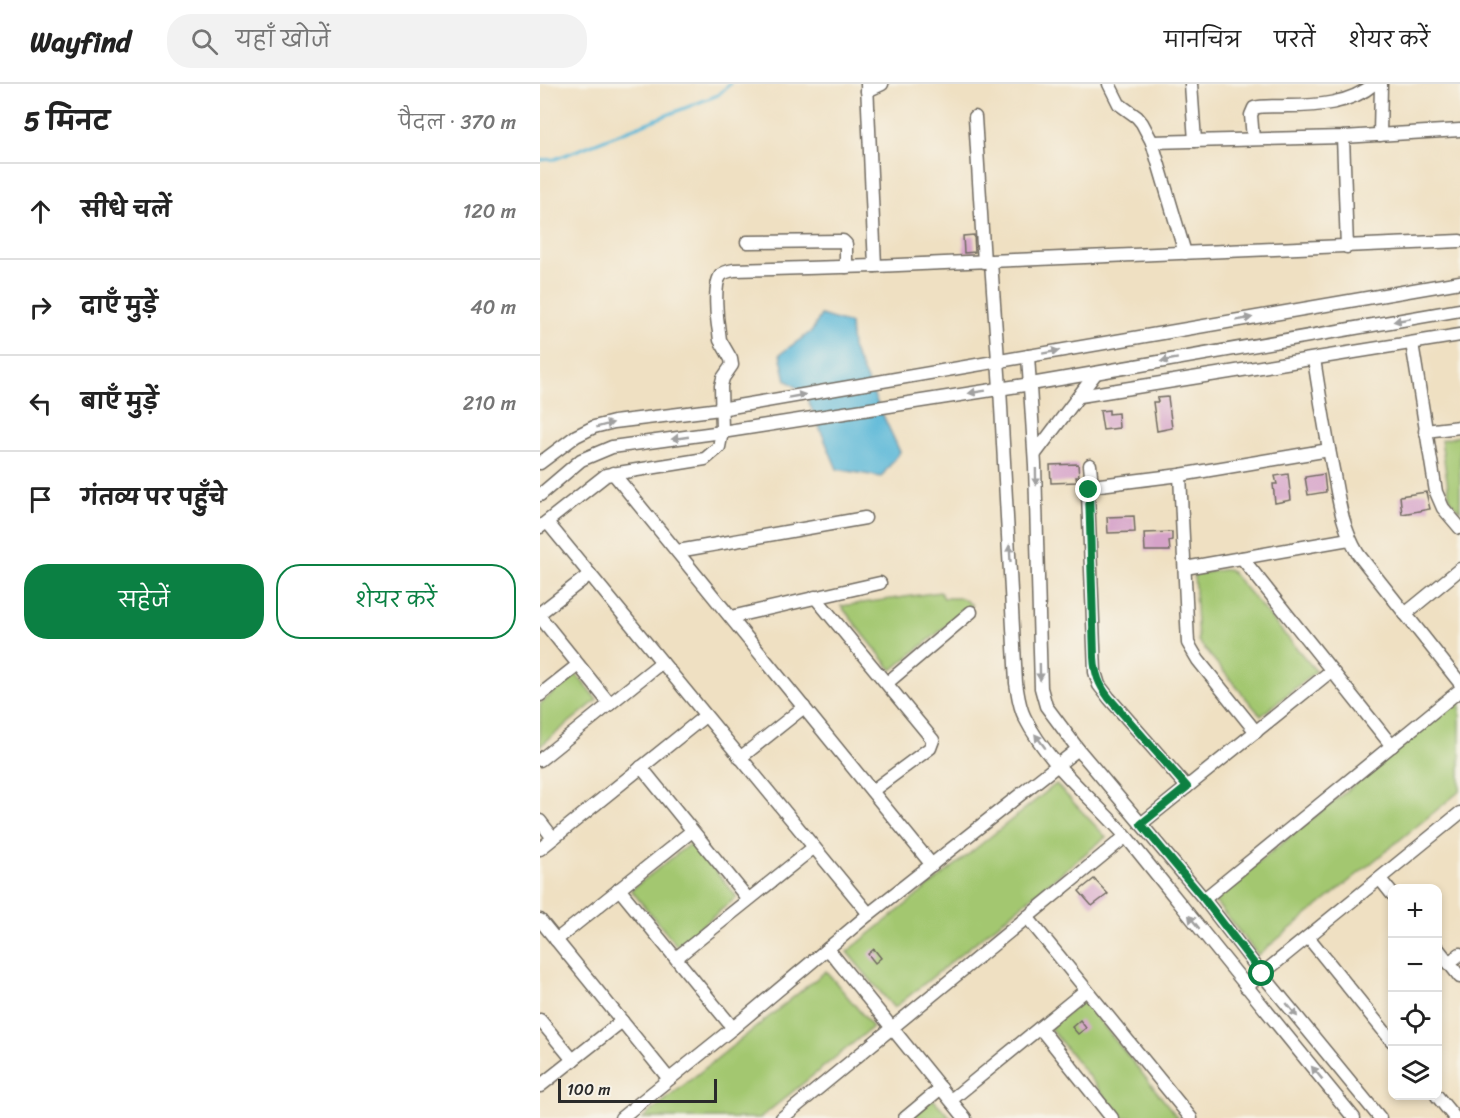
<!DOCTYPE html>
<html lang="hi">
<head>
<meta charset="utf-8">
<style>
	body { margin:0; font-family:Sriracha,"Playpen Sans Deva",sans-serif; background:#f2f2f2; color:#222 }
	.controls { position:absolute; right:18px; bottom:18px; display:grid; overflow:hidden; border-radius:12px; box-shadow:0 3px 9px #0003 }
	.controls button { width:54px; height:54px; display:grid; place-items:center; padding:0; border:0; border-bottom:2px solid #e0e0e0; background:#fff; color:#222; font:30px sans-serif }
	.scale { position:absolute; left:18px; bottom:15px; width:159px; box-sizing:border-box; padding-left:6px; border:3px solid #2b2b2b; border-top:0; font-size:16px; line-height:21px; white-space:nowrap; color:#2b2b2b; -webkit-text-stroke:4px #f7f3e8; paint-order:stroke }
	.stop { position:absolute; width:18px; height:18px; margin:-14px; border:4px solid #0b8043; border-radius:50%; background:#fff }
	.stop.end { background:#0b8043; border-color:#fff; box-shadow:0 2px 6px #0008 }
	.list { margin:0; padding:0; list-style:none }
	h2 { display:flex; justify-content:space-between; align-items:center; height:78px; margin:0; padding:0 24px; font-size:26px }
	h2 small { font-size:20px; font-weight:400; color:#767676 }
	.list li { display:grid; grid-template-columns:39px 1fr auto; gap:18px; align-items:center; box-sizing:border-box; height:96px; padding:0 24px; border-top:2px solid #e0e0e0 }
	.list b { display:block; font-size:22px; white-space:nowrap }
	.list em { font-size:20px; font-style:normal; color:#767676 }
	.actions { display:flex; gap:12px; padding:18px 24px }
	.actions a { flex:1; padding:14px 0; border:2px solid #0b8043; border-radius:24px; text-align:center; font-size:21px; color:#0b8043 }
	.actions .main { background:#0b8043; color:#fff }
	.icon { flex:none; width:33px; height:33px; fill:none; stroke:currentColor; stroke-width:2; stroke-linecap:round; stroke-linejoin:round }
	.map { position:relative; flex:none; width:920px; height:1034px; overflow:hidden }
	header { display:flex; align-items:center; gap:36px; box-sizing:border-box; height:84px; padding:0 30px; background:#fff; border-bottom:2px solid #e0e0e0 }
	header strong { font-size:28px }
	nav { display:flex; gap:33px; margin-inline-start:auto; font-size:21px }
	.search { width:420px; height:54px; background:#f2f2f2; display:flex; align-items:center; gap:15px; box-sizing:border-box; padding:0 21px; border-radius:24px; color:#767676; font-size:22px }
	main { display:flex }
	aside { flex:1; background:#fff }
	.map>svg:first-child { display:block }
	.green { fill:#a3c770; stroke:#67794e; stroke-width:1.5 }
	.water { fill:#59b7d8; stroke:#427182; stroke-width:1.5 }
	.lines { fill:none; stroke-linecap:round; stroke-linejoin:round }
	.stream { stroke:#59b7d8; stroke-width:3 }
	.building { fill:#d6a3c9 }
	.minor-casing { stroke:#706a60; stroke-width:15 }
	.minor { stroke:#fff; stroke-width:12 }
	.oneway { fill:#a0a0a0 }
	.route { stroke:#0b8043; stroke-width:8 }
</style>
</head>
<body>
<header>
<strong>Wayfind</strong>
<div class="search"><svg class="icon" aria-label="search" viewBox="0 0 24 24"><circle cx="10" cy="10" r="6"/><path d="M15 15l6 6"/></svg>यहाँ खोजें</div>
<nav><a>मानचित्र</a><a>परतें</a><a>शेयर करें</a></nav>
</header>
<main>
<aside>
<h2>5 मिनट<small>पैदल · 370 m</small></h2>
<ul class="list">
<li><svg class="icon" aria-label="ahead" viewBox="0 0 24 24"><path d="M12 20V5M6 11l6-6 6 6"/></svg><div><b>सीधे चलें</b></div><em>120 m</em></li>
<li><svg class="icon" aria-label="right" viewBox="0 0 24 24"><path d="M7 20v-9h11M14 6l5 5-5 5"/></svg><div><b>दाएँ मुड़ें</b></div><em>40 m</em></li>
<li><svg class="icon" aria-label="left" viewBox="0 0 24 24"><path d="M17 20v-9H6M10 6l-5 5 5 5"/></svg><div><b>बाएँ मुड़ें</b></div><em>210 m</em></li>
<li><svg class="icon" aria-label="arrive" viewBox="0 0 24 24"><path d="M6 21V4h12l-3 4 3 4H6"/></svg><div><b>गंतव्य पर पहुँचे</b></div></li>
</ul>
<div class="actions"><a class="main">सहेजें</a><a>शेयर करें</a></div>
</aside>
<div class="map">
<svg width="920" height="1034" viewBox="0 0 920 1034">
	<rect width="100%" height="100%" fill="#f7f3e8"/>
	<filter id="ink" filterUnits="userSpaceOnUse"><feTurbulence type="fractalNoise" baseFrequency=".0167" numOctaves="2"/><feDisplacementMap in="SourceGraphic" scale="12" xChannelSelector="R" yChannelSelector="G"/><feConvolveMatrix kernelMatrix="1 2 1 2 8 2 1 2 1" color-interpolation-filters="sRGB"/></filter>
	<filter id="wash" filterUnits="userSpaceOnUse"><feTurbulence type="fractalNoise" baseFrequency=".008" numOctaves="4" result="noise"/><feDisplacementMap in="SourceGraphic" scale="24" xChannelSelector="R" yChannelSelector="G"/><feGaussianBlur stdDeviation="1.35" result="paint"/><feColorMatrix in="noise" values="0 0 0 0 0 0 0 0 0 0 0 0 0 0 0 0 0 1.4 0 .05"/><feComposite in="paint" operator="in"/></filter>
	<g filter="url(#wash)">
		<rect width="100%" height="100%" fill="#efe0c2"/>
		<g class="green">
			<path d="M920,352V427L910,416L901,356Z"/>
			<path d="M689,485L776,587L721,632L658,557L654,490Z"/>
			<path d="M400,508L404,514H422L432,521L352,586L301,522Z"/>
			<path d="M36,590L57,616L0,662V620Z"/>
			<path d="M918,617L920,619V707L718,871L673,815Z"/>
			<path d="M516,700L566,753L354,924L307,868Z"/>
			<path d="M152,758L197,813L137,862L91,806Z"/>
			<path d="M286,887L333,943L220,1034H103Z"/>
			<path d="M543,916L638,1034H582L510,944Z"/>
			<path d="M393,1015L411,1034H371Z"/>
		</g>
		<path class="water" d="M281,231L310,240L312,264L360,368L341,393L297,385L265,309L246,296L240,270L272,247Z"/>
		<g class="lines">
			<path class="stream" d="M0,76L15,75L178,11L190,0"/>
		</g>
		<g id="blocks">
			<g class="building">
				<path d="M434,151L435,168L424,169L423,152Z"/>
				<path d="M628,313L632,344L617,347L613,318H618L617,314Z"/>
				<path d="M569,326V330L578,329L579,344L563,346L560,327Z"/>
				<path d="M538,380L539,393H536L537,398L511,399L510,381Z"/>
				<path d="M748,390L751,416L735,419L733,400H737L735,392Z"/>
				<path d="M784,390L786,408L768,411L765,393Z"/>
				<path d="M886,408L890,425L862,430L860,412Z"/>
				<path d="M594,432L595,448L568,449L567,433Z"/>
				<path d="M632,448V456L629,457L630,467H605L604,449Z"/>
				<path d="M554,795L568,810L552,822L539,807Z"/>
				<path d="M334,865L341,874L335,879L328,870Z"/>
				<path d="M540,936L546,944L538,950L532,943Z"/>
			</g>
		</g>
	</g>
	<g filter="url(#ink)">
		<use href="#blocks" fill-opacity="0" stroke="#706a60" stroke-width="1.5"/>
		<g class="lines">
			<defs>
				<g id="minor">
					<path d="M327,0L335,182L920,157"/>
					<path d="M569,0L579,20L597,33L602,39L612,58L645,169"/>
					<path d="M651,0L655,57"/>
					<path d="M327,7L342,0"/>
					<path d="M435,33L444,178"/>
					<path d="M840,51L841,0"/>
					<path d="M803,53L807,163"/>
					<path d="M713,55L711,31L714,24C724,21 736,23 747,22C777,22 810,20 834,0"/>
					<path d="M612,58L803,53L920,46"/>
					<path d="M207,158L303,157L306,160V183"/>
					<path d="M451,178L460,304L476,599C478,611 479,623 485,634C509,682 554,715 588,755C663,848 738,942 814,1034"/>
					<path d="M872,259L896,408L903,424L920,444"/>
					<path d="M488,272L495,381L501,604L506,622L538,665L664,815L722,890L840,1034"/>
					<path d="M774,275C780,314 786,352 794,391C799,419 803,445 818,470L920,599"/>
					<path d="M540,312L920,251"/>
					<path d="M885,347L920,343"/>
					<path d="M495,370L556,289"/>
					<path d="M0,379L36,352L54,343L74,338L180,325L920,198"/>
					<path d="M550,381L552,402L548,410L555,588L559,601L569,614L647,703"/>
					<path d="M73,389L392,781"/>
					<path d="M640,391L648,559L658,576L716,648"/>
					<path d="M552,402L640,391L789,366"/>
					<path d="M0,411L41,376L72,363L182,348L491,300L920,226"/>
					<path d="M7,438L329,830"/>
					<path d="M0,443L66,391L165,375L179,363L182,348L181,302L183,294L192,281L191,275L180,256L179,248C177,237 173,200 181,191C184,188 189,187 194,186L335,182"/>
					<path d="M138,467L325,434"/>
					<path d="M702,474L852,662"/>
					<path d="M645,484L809,455"/>
					<path d="M275,513L393,656L390,664L332,707"/>
					<path d="M0,529L50,490"/>
					<path d="M865,530L920,485"/>
					<path d="M0,533L70,620"/>
					<path d="M191,533L340,499"/>
					<path d="M347,599L431,528"/>
					<path d="M0,611L38,581"/>
					<path d="M200,674L264,623"/>
					<path d="M0,676L122,578"/>
					<path d="M101,683L208,815"/>
					<path d="M0,737L13,754"/>
					<path d="M601,740L791,587"/>
					<path d="M0,765L165,632"/>
					<path d="M840,795L852,810"/>
					<path d="M79,805L193,944"/>
					<path d="M664,815L920,606"/>
					<path d="M487,833L651,1034"/>
					<path d="M0,836L129,995"/>
					<path d="M768,853L852,957"/>
					<path d="M16,856L152,747"/>
					<path d="M288,865L425,1034"/>
					<path d="M898,865L920,893"/>
					<path d="M136,874L273,764"/>
					<path d="M909,879L920,870"/>
					<path d="M706,903L920,729"/>
					<path d="M0,936L33,976"/>
					<path d="M500,944L572,1034"/>
					<path d="M0,1002L82,937"/>
					<path d="M897,1012L915,1034"/>
					<path d="M411,1016L546,906"/>
					<path d="M81,1034L193,944L329,830L538,665"/>
					<path d="M242,1034L585,753"/>
					<path d="M365,1034L401,1004"/>
				</g>
			</defs>
			<use href="#minor" class="minor-casing"/>
			<use href="#minor" class="minor"/>
		</g>
		<defs><path id="oneway-solid" d="M-6-.8H1V-3.2L6.5 0L1 3.2V.8H-6Z" transform="scale(1.5)"/></defs>
		<g class="oneway">
			<use href="#oneway-solid" transform="translate(704 235) rotate(-10)"/>
			<use href="#oneway-solid" transform="translate(862 236) rotate(170)"/>
			<use href="#oneway-solid" transform="translate(511 268) rotate(-10)"/>
			<use href="#oneway-solid" transform="translate(629 276) rotate(170)"/>
			<use href="#oneway-solid" transform="translate(437 308) rotate(171)"/>
			<use href="#oneway-solid" transform="translate(257 312) rotate(-10)"/>
			<use href="#oneway-solid" transform="translate(65 341) rotate(-15)"/>
			<use href="#oneway-solid" transform="translate(140 354) rotate(172)"/>
			<use href="#oneway-solid" transform="translate(496 393) rotate(89)"/>
			<use href="#oneway-solid" transform="translate(470 469) rotate(-93)"/>
			<use href="#oneway-solid" transform="translate(500 588) rotate(89)"/>
			<use href="#oneway-solid" transform="translate(500 657) rotate(-127)"/>
			<use href="#oneway-solid" transform="translate(654 838) rotate(-129)"/>
			<use href="#oneway-solid" transform="translate(752 926) rotate(51)"/>
			<use href="#oneway-solid" transform="translate(777 989) rotate(-130)"/>
		</g>
	</g>
	<g class="lines" filter="url(#ink)">
		<path class="route" d="M549,406L554,573C555,590 559,601 569,614L647,703L601,740L664,815L722,890"/>
	</g>
</svg>
<div class="controls">
<button>+</button>
<button>−</button>
<button><svg class="icon" aria-label="locate" viewBox="0 0 24 24"><circle cx="12" cy="12" r="6"/><path d="M12 2v4M12 18v4M2 12h4M18 12h4"/></svg></button>
<button><svg class="icon" aria-label="layers" viewBox="0 0 24 24"><path d="M12 4l9 5-9 5-9-5zM3 14l9 5 9-5"/></svg></button>
</div>
<div class="scale">100 m</div>
<div class="stop" style="left:722px;top:890px"></div>
<div class="stop end" style="left:549px;top:406px"></div>
</div>
</main>
</body>
</html>
